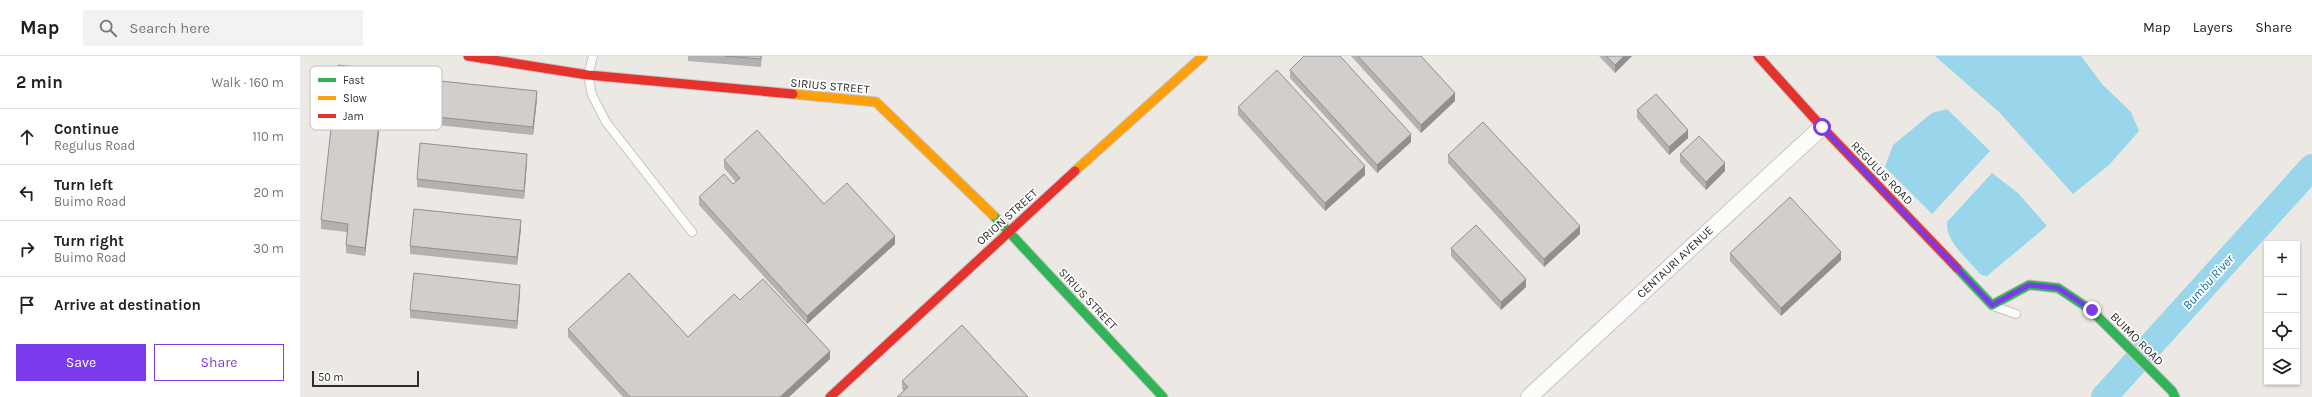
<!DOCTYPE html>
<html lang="en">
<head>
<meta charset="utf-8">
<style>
	body { margin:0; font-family:Karla,sans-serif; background:#f2f2f2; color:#202124 }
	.controls { position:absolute; right:12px; bottom:12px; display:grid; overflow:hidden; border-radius:0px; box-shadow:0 1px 3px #0004 }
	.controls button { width:36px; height:36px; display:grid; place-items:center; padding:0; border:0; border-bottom:1px solid #e0e0e0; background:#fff; color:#202124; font:20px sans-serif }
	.scale { position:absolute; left:12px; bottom:10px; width:107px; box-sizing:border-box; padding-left:4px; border:2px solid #2e2e2e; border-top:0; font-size:11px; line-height:14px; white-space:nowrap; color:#2e2e2e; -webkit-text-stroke:3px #fff; paint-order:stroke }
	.stop { position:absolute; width:12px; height:12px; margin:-9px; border:3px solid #7c3aed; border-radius:50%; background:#fff }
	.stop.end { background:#7c3aed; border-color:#fff; box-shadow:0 1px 4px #0008 }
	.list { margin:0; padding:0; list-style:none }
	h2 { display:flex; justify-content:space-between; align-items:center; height:52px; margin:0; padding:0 16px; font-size:17px }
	h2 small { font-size:13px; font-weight:400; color:#757577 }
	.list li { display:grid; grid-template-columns:26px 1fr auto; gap:12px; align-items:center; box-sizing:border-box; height:56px; padding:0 16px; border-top:1px solid #e0e0e0 }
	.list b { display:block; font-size:15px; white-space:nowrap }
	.list p { margin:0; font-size:13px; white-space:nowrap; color:#757577 }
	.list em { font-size:13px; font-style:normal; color:#757577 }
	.actions { display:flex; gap:8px; padding:12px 16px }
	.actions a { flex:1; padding:9px 0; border:1px solid #7c3aed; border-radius:0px; text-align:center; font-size:14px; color:#7c3aed }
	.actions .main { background:#7c3aed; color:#fff }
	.icon { flex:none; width:22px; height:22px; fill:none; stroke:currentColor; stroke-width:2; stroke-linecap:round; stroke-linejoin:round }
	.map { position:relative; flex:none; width:2012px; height:341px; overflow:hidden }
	header { display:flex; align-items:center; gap:24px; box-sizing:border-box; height:56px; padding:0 20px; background:#fff; border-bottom:1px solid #e0e0e0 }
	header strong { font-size:19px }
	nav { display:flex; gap:22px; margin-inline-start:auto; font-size:14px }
	.search { width:280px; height:36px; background:#f2f2f2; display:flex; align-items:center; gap:10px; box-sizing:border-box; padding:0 14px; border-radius:0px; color:#757577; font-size:15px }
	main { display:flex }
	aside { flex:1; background:#fff }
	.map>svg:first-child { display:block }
	.water { fill:#99d6ec }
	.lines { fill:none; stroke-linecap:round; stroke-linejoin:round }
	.river { stroke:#99d6ec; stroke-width:26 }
	.lane-casing { stroke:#c5c4c5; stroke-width:10 }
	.street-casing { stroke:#c5c4c5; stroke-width:18 }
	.fast-casing { stroke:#c5c4c5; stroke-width:11 }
	.slow-casing { stroke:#c5c4c5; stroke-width:11 }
	.jam-casing { stroke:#c5c4c5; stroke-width:11 }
	.lane { stroke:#fcfcfb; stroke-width:8 }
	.street { stroke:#fcfcfb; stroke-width:16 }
	.fast { stroke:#30b455; stroke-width:9 }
	.slow { stroke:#ff9f0a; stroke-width:9 }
	.jam { stroke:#e5322d; stroke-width:9 }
	.wall { fill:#b4b1af }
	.shaded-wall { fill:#92908e }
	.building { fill:#d1cecb; stroke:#92908e }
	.route { stroke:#7c3aed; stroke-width:5 }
	.labels { text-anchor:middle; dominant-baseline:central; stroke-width:3.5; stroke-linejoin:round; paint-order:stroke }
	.street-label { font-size:12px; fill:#2e2e2e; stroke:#fff }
	.water-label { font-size:13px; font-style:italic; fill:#0d6fa3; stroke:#fff }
	.key { fill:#fff; stroke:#c0c0c0; stroke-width:1 }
	.key-label { font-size:11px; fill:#2e2e2e }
</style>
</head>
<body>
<header>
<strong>Map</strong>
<div class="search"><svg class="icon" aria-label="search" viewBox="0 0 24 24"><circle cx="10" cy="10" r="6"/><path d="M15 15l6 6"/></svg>Search here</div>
<nav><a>Map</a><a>Layers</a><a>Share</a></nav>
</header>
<main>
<aside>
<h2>2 min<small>Walk · 160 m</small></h2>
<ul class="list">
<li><svg class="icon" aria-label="ahead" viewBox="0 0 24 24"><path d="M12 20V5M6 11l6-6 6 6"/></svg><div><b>Continue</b><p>Regulus Road</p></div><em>110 m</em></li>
<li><svg class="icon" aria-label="left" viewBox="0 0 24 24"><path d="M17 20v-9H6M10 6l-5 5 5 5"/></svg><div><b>Turn left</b><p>Buimo Road</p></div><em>20 m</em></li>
<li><svg class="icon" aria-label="right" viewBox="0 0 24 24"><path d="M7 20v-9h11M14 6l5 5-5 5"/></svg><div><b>Turn right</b><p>Buimo Road</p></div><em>30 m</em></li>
<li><svg class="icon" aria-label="arrive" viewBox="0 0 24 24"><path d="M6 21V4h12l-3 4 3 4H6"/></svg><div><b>Arrive at destination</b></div></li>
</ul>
<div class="actions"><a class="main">Save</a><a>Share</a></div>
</aside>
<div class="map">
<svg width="2012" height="341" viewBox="0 0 2012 341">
	<rect width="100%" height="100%" fill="#ece8e4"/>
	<g class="water">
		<path d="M1635,0H1781L1802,28L1831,56L1839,75L1809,109L1773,138L1699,56Z"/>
		<path d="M1647,53L1690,95L1632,158L1585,111L1593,89L1632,57Z"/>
		<path d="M1692,117L1718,137L1747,170L1687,220L1681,219C1670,205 1645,186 1647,166Z"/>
	</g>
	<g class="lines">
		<path class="river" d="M1804,341L2012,111"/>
		<defs>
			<g id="lane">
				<path d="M293,0L288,19L292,39L306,66L392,176"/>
				<path d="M1696,251L1716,258"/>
			</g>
			<path id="street" d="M1229,341L1522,71"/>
			<g id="fast">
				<path d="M693,159L863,341"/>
				<path d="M1657,212L1692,249L1729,229L1758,232L1791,254L1872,335L1875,341"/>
			</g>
			<g id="slow">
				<path d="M493,38L576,46L693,159"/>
				<path d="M775,115L903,0"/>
			</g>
			<g id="jam">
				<path d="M168,0L288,19L493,38"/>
				<path d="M1458,0L1522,71L1657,212"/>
				<path d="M530,341L775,115"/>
			</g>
		</defs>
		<use href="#lane" class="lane-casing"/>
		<use href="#street" class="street-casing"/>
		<use href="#fast" class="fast-casing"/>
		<use href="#slow" class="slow-casing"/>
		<use href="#jam" class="jam-casing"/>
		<use href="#lane" class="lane"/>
		<use href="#street" class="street"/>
		<use href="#fast" class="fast"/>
		<use href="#slow" class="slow"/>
		<use href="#jam" class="jam"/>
	</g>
	<g class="wall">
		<path d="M388,0H462L461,11L388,5Z"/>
		<path d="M1051,0H1121L1155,45L1121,77Z"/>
		<path d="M1299,0H1332L1315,17Z"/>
		<path d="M990,14L1111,86L1077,117L990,22Z"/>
		<path d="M85,23L65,200L46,197V189L47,176L21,173V164Z"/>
		<path d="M237,43L233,79L127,68V60Z"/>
		<path d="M938,51L1065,119L1025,155L938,59Z"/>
		<path d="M1337,54L1388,82L1369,99L1337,62Z"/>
		<path d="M1380,98L1425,115L1406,134L1380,106Z"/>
		<path d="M1148,99L1280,178L1244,211L1148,107Z"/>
		<path d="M424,104L524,148L595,188L507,268L399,149V141L433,128L436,126L424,112Z"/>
		<path d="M227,106L224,143L117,131V123Z"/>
		<path d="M221,172L217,209L110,198V190Z"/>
		<path d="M1151,192L1226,231L1201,254L1151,200Z"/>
		<path d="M1430,197L1541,204L1481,260L1430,205Z"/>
		<path d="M220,237L217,273L110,262V254Z"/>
		<path d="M440,244L530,303L489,341H323L268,281V273L388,281Z"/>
		<path d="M602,325L728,341H597L604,335L602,333Z"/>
	</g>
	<g class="shaded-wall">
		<path d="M1324,0H1332L1315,17V9Z"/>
		<path d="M85,14V23L65,200V192Z"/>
		<path d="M237,35V43L233,79V71Z"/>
		<path d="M1155,37V45L1121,77V69Z"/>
		<path d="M1388,74V82L1369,99V91Z"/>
		<path d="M1111,78V86L1077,117V109Z"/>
		<path d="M227,98V106L224,143V135Z"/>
		<path d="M1425,107V115L1406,134V126Z"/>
		<path d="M1065,110V119L1025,155V147Z"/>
		<path d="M221,164V172L217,209V201Z"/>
		<path d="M1280,170V178L1244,211V203Z"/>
		<path d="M595,180V188L507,268V260Z"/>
		<path d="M1541,196V204L1481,260V252Z"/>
		<path d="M1226,223V231L1201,254V246Z"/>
		<path d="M220,229V237L217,273V265Z"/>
		<path d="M530,295V303L489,341H480Z"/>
	</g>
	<g class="building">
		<path d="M425,0H461V3Z"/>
		<path d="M1004,0H1040L1111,78L1077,109L990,14Z"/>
		<path d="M1058,0H1121L1155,37L1121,69Z"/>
		<path d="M1306,0H1324L1315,9Z"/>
		<path d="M38,9L85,14L65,192L46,189L48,168L21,164Z"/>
		<path d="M977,14L1065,110L1025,147L938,51Z"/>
		<path d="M130,24L237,35L233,71L127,60Z"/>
		<path d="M1356,38L1388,74L1369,91L1337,54Z"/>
		<path d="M1183,66L1280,170L1244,203L1148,99Z"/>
		<path d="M457,74L524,148L547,127L595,180L507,260L399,141L424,118L433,128L440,122L424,104Z"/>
		<path d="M1399,80L1425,107L1406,126L1380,98Z"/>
		<path d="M120,87L227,98L224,135L117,123Z"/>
		<path d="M1490,141L1541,196L1481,252L1430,197Z"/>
		<path d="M114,153L221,164L217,201L110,190Z"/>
		<path d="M1176,169L1226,223L1201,246L1151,192Z"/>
		<path d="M114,217L220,229L217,265L110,254Z"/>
		<path d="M329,217L388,281L434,238L440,244L463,223L530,295L480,341H330L268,273Z"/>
		<path d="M662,269L728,341H597L608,331L602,325Z"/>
	</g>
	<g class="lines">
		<path class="route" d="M1522,71L1692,249L1729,229L1758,232L1792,254"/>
	</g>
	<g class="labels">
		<g class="street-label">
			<text transform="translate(530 30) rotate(5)">SIRIUS STREET</text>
			<text transform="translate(1582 117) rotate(46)">REGULUS ROAD</text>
			<text transform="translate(707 161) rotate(-42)">ORION STREET</text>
			<text transform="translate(1375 206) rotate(-43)">CENTAURI AVENUE</text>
			<text transform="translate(788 243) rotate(47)">SIRIUS STREET</text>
			<text transform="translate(1837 283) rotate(45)">BUIMO ROAD</text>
		</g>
		<g class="water-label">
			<text transform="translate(1908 226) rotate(-48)">Bumbu River</text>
		</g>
	</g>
	<rect x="10" y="10" width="132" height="64" rx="6" class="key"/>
	<rect x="18" y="22" width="18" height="4" fill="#30b455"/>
	<rect x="18" y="40" width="18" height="4" fill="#ff9f0a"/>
	<rect x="18" y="58" width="18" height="4" fill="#e5322d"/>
	<g class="key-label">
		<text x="43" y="28">Fast</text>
		<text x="43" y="46">Slow</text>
		<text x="43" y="64">Jam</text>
	</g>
</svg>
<div class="controls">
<button>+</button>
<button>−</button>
<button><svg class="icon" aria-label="locate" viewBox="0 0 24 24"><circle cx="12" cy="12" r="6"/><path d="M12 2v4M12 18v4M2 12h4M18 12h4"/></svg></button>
<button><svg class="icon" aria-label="layers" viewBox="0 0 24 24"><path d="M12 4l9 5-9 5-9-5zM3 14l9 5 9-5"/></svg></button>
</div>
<div class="scale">50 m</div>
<div class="stop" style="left:1522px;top:71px"></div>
<div class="stop end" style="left:1792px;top:254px"></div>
</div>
</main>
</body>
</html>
